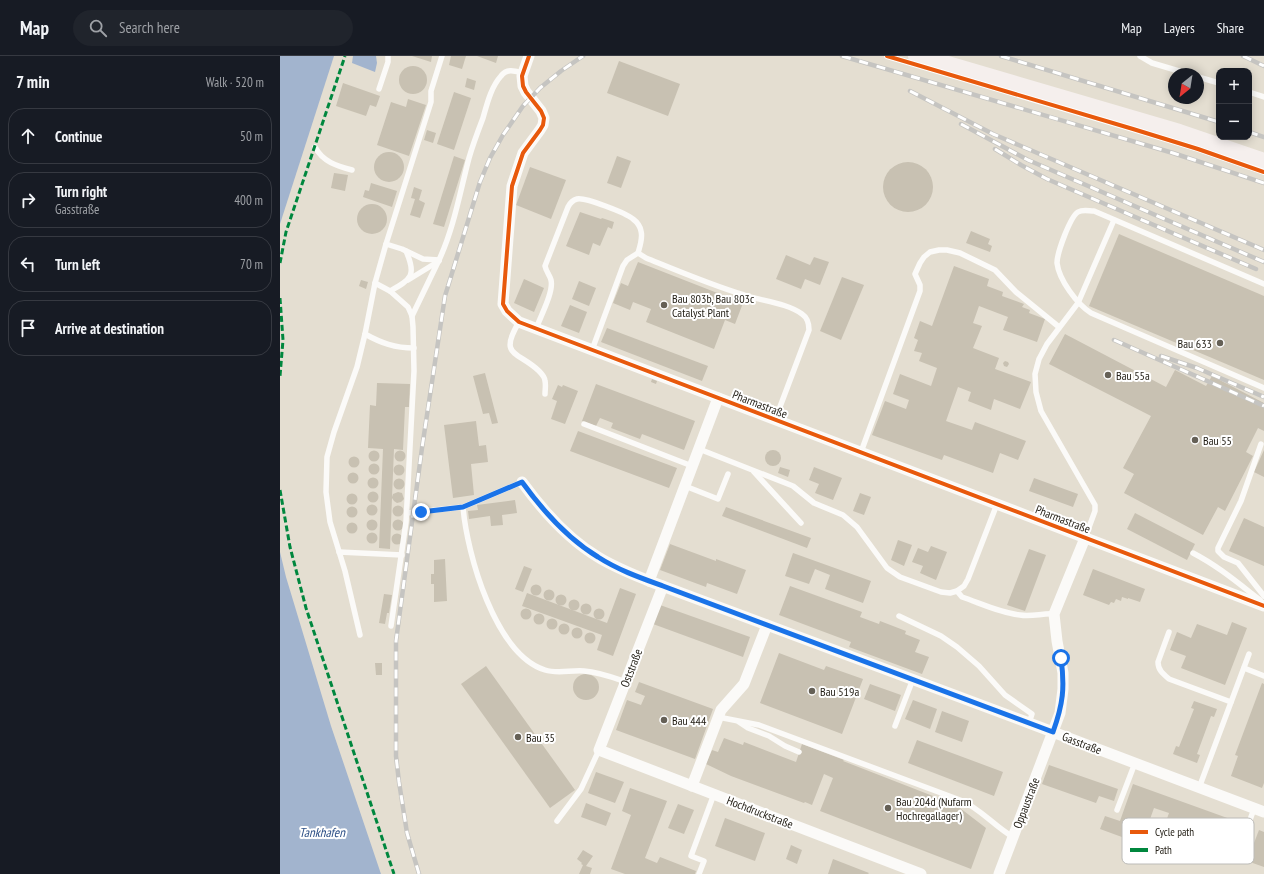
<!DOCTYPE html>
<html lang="en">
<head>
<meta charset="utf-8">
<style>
	body { margin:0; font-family:"PT Sans Narrow",sans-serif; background:#20242c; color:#f1f3f6 }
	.controls { position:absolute; right:12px; top:12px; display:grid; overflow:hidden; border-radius:8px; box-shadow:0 2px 10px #0003 }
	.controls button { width:36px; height:36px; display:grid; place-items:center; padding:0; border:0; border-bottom:1px solid #363941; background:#171b24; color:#f1f3f6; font:20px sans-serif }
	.compass { position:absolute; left:888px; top:12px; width:36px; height:36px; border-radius:50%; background:#171b24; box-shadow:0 2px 10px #0003; rotate:210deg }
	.stop { position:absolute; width:12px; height:12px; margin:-9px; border:3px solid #1a73e8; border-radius:50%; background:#fff }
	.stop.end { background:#1a73e8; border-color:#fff; box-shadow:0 1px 4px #0008 }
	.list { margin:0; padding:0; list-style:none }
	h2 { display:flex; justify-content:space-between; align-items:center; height:52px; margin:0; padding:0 16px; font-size:17px }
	h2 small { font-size:13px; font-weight:400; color:#9ea1a6 }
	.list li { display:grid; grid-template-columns:26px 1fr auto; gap:12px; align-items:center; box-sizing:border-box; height:56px; margin:0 8px 8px; padding:0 8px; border:1px solid #363941; border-radius:16px }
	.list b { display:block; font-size:15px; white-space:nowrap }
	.list p { margin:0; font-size:13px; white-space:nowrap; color:#9ea1a6 }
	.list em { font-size:13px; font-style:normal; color:#9ea1a6 }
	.icon { flex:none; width:22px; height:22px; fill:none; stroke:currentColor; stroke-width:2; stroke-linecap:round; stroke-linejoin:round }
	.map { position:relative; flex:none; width:984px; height:818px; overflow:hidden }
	header { display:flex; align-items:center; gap:24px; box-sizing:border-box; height:56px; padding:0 20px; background:#171b24; border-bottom:1px solid #363941 }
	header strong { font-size:19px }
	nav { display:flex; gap:22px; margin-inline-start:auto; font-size:14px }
	.search { width:280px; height:36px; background:#20242c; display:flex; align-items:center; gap:10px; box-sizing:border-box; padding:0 14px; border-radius:22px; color:#9ea1a6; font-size:15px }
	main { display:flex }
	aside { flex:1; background:#171b24 }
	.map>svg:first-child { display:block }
	.water { fill:#a2b4ce }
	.building { fill:#c8c1b2 }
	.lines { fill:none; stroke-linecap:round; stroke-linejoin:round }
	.service { stroke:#fbfaf8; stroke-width:5.5 }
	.minor { stroke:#fbfaf8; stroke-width:11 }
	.primary { stroke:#f5efed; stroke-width:18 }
	.rail-casing { stroke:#c5c4c1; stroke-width:4.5 }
	.rail { stroke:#fff; stroke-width:3; stroke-dasharray:9; stroke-linecap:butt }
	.quiet { stroke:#00873e; stroke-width:3; stroke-dasharray:6 3; stroke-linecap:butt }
	.cycleway-casing { stroke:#fff; stroke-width:6 }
	.cycleway { stroke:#e8590c; stroke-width:4 }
	.route { stroke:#1a73e8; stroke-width:5 }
	.poi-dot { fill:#656056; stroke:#fff; stroke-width:1.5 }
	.labels { text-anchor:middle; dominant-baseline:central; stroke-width:4; stroke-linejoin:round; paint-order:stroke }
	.poi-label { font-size:12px; fill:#201c13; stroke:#fff; text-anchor:start }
	.street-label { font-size:12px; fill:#201c13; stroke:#fff }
	.water-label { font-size:13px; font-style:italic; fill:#2b4e85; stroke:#fff }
	.key { fill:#fff; stroke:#bcbbb8; stroke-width:1 }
	.key-label { font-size:11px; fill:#201c13 }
</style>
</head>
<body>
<header>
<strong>Map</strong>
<div class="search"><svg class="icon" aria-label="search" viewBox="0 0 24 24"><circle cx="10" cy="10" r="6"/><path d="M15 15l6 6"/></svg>Search here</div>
<nav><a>Map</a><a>Layers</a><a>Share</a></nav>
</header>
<main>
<aside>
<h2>7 min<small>Walk · 520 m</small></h2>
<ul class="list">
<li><svg class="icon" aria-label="ahead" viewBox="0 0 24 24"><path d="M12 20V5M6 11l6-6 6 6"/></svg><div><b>Continue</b></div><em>50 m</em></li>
<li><svg class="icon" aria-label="right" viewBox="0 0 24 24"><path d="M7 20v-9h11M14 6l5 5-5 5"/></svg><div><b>Turn right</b><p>Gasstraße</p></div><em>400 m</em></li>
<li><svg class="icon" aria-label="left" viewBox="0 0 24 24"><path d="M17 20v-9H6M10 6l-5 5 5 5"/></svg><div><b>Turn left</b></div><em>70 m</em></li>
<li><svg class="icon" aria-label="arrive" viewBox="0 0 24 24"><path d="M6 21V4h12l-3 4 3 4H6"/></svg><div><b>Arrive at destination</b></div></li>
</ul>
</aside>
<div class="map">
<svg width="984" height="818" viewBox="0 0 984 818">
	<rect width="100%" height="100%" fill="#e4ded1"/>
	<g class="water">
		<path d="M0,0H54L0,168Z"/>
		<path d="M73,0H96L97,7L95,16L72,7Z"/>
		<path d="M0,496L6,521L51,670L101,818H0Z"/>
	</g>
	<g class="building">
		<path d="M132,0H152L151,6Z"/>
		<path d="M171,0H186L182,13L169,9Z"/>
		<path d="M197,0H218L216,7Z"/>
		<path d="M339,5L400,28L388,60L327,37Z"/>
		<circle cx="133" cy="24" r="14"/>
		<path d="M187,22L196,25L194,34L185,31Z"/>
		<path d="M63,27L100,40L96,51L90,49L86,60L56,50Z"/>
		<path d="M174,36L191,42L174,94L157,88Z"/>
		<path d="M128,43L146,49L129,100L97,89L111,46L126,51Z"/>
		<path d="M147,74L156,77L153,87L144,84Z"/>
		<circle cx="109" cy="111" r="15"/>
		<path d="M174,100L185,104L164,171L153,168Z"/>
		<path d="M337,100L351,105L341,132L327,127Z"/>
		<circle cx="628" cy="131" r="25"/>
		<path d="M250,111L286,124L271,163L236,149Z"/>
		<path d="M54,117L68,119L65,135L51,132Z"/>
		<path d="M91,127L117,135L112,151L83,141L85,134L89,135Z"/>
		<path d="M134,131L142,134L139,144L145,147L140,162L130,159L135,143L131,142Z"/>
		<circle cx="92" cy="163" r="15"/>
		<path d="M300,156L321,163L322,162L334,166L332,173L328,171L320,190L313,187L309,199L286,190Z"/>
		<path d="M691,175L710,183L708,188L712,190L710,196L686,187Z"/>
		<path d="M839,178L984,240V324L809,250Z"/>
		<path d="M506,199L530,209L534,201L549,206L540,229L525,223L521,233L496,223Z"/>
		<path d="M358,206L463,247L455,268L445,264L434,293L366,266L371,253L353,246L350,254L333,247L341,227L348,230Z"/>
		<path d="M674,210L709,223L707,230L723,236L722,240L744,248L742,251L750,254L749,257L765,263L757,286L723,274L728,261L699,250L693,267L702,270L693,292L719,302L715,313L751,326L740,353L714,343L711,354L688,345L691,336L678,331L666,365L692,374L695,366L746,385L738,404L720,397L713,417L664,399L662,404L592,379L605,345L626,353L629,344L613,338L620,318L651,330L657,312L639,305L642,297L634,295L638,284L634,282L640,265L652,270Z"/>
		<path d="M562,221L584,229L561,284L540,275Z"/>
		<path d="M244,223L264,232L254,256L234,247Z"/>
		<path d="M81,224L88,226L86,233L79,230Z"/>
		<path d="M299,225L316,232L309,250L292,243Z"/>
		<path d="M290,249L307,256L299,277L281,270Z"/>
		<path d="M327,272L428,310L422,325L321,286Z"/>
		<path d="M785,278L886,331L895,314L926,330L932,320L984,347V375L978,372L966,396L973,400L945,455L938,451L923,479L844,437L854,418L843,412L871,360L769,308Z"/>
		<path d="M725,305L728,306L729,308L727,311L724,310L723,307Z"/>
		<path d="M205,317L218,367L212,368L209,357L203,358L193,320Z"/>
		<path d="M372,323L377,325L376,328L371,326Z"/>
		<path d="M97,327L130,328L129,351H125L123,394L114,393L112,441L113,438L118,436L122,437L124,443L121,446L117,447L114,445L112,442L110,493L99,492L103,393L88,392L90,349L96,350Z"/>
		<path d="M316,328L415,365L404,394L362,378L360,383L331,372L333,367L320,362L316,370L302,365Z"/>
		<path d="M278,329L282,331L283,329L298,335L285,368L271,363L277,345L272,343Z"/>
		<path d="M196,365L199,390L206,389L208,406L191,408L194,439L173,442L164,369Z"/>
		<path d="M298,375L397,412L389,432L290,395Z"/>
		<circle cx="493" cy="402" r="8"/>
		<path d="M984,394V421L974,416Z"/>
		<circle cx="120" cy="400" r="5.5"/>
		<circle cx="94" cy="400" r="5.5"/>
		<circle cx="74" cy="406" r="5.5"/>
		<circle cx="94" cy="413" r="5.5"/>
		<circle cx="119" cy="414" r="5.5"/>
		<path d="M500,411L510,414L508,421L498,417Z"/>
		<path d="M534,411L562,422L553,444L535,437L539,428L529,424Z"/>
		<circle cx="73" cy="422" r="5.5"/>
		<circle cx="93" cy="427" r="5.5"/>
		<path d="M754,422L798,438L793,451L749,435Z"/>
		<circle cx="119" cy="428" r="5.5"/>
		<circle cx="93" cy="441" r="5.5"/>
		<path d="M580,437L591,441L584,459L573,455Z"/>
		<circle cx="72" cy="443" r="5.5"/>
		<path d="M235,444L237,457L222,459L223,469L211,470L210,460L189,463L188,455L198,454L197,449Z"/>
		<circle cx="92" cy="454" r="5.5"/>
		<circle cx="118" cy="455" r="5.5"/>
		<circle cx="72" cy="456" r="5.5"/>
		<path d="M446,451L531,482L527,492L442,460Z"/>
		<path d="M855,457L915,488L907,504L847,473Z"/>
		<path d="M964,462L984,471V510L949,495Z"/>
		<circle cx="118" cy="469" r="5.5"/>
		<circle cx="92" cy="469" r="5.5"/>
		<circle cx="72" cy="472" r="5.5"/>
		<circle cx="92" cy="482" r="5.5"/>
		<circle cx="117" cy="483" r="5.5"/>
		<path d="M618,484L632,489L624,510L611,504Z"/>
		<path d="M390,488L436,505V503L466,514L457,538L427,527L426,531L380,514Z"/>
		<path d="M651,490L667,496L656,524L640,517L643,510L632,506L638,492L648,496Z"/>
		<path d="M749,493L766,499L745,555L727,549Z"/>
		<path d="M513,497L591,525L583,547L545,533L550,519L535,513L529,528L505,520Z"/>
		<path d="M165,503L167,545L154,546V528H151V518H154V504Z"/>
		<path d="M244,510L252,513L243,536L235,533Z"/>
		<path d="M813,513L865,533L860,546L848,542V543L842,541L841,545L836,543L834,547L831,546L829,549L803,539Z"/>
		<circle cx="256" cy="534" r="5.5"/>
		<path d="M510,530L582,556L580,561L599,568L600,565L626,575L625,578L640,584L635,596L649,601L642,618L569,591L571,586L499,559Z"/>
		<path d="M340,532L356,538L333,600L317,594L322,579L242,550L247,537L327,567Z"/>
		<circle cx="269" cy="539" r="5.5"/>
		<path d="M104,538L112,539L109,557H107L105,568L99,567Z"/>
		<circle cx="281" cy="544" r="5.5"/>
		<circle cx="294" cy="549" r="5.5"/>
		<circle cx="306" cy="553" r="5.5"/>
		<path d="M380,549L470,581L463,601L373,568Z"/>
		<circle cx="319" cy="558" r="5.5"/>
		<circle cx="246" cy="558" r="5.5"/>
		<circle cx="259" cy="563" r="5.5"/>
		<circle cx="272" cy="568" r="5.5"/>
		<path d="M952,566L967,572L945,629L901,612L906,600L890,594L897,576L911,582L917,568L947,579Z"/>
		<circle cx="284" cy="573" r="5.5"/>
		<circle cx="297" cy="577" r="5.5"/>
		<circle cx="310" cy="582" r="5.5"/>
		<path d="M499,597L544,614L546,610L583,623L562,678L480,647Z"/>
		<path d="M95,607H102V619H96Z"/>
		<path d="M206,610L295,734L270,752L181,628Z"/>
		<circle cx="306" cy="631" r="13"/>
		<path d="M359,626L433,653L415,703L336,674L347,644L361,649L365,640L355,636Z"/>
		<path d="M982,627L984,628V727L982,732L951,720L958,700L955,699Z"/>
		<path d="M590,628L621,639L615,655L584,643Z"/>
		<path d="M633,644L657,653L650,673L625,663Z"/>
		<path d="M914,645L937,653L934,661L931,660L917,698L920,699L917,707L893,698L896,690L899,691L914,653L911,652Z"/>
		<path d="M662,655L689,665L682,686L655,676Z"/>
		<path d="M444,682L463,689L464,686L516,706L522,688L564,704L563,705L676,749L706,772L691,813L540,755L553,722L544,718L532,749L525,746L524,747L451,720L426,708L432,694L438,696Z"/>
		<path d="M637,684L723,716L714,740L628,707Z"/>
		<path d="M769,709L838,733L834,745L819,740L816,747L762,728Z"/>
		<path d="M316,716L344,726L335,747L308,737Z"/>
		<path d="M853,728L964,768L959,783L953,781L951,788L913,774L902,803L876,793L889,757L874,752L861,788L820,773L825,760L840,765Z"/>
		<path d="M350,732L387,745L365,802L377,807L380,801L416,815L415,818H345L331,813L351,759L342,755Z"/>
		<path d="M306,747L331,757L326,770L301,761Z"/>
		<path d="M398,748L414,754L404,778L388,772Z"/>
		<path d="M445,762L485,777L475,805L435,790Z"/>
		<path d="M979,774L984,776V811L967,805Z"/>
		<path d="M511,789L522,794L517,808L506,803Z"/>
		<path d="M303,794L313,800L306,810L312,812L310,818H299L303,809L301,808L302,807L297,803Z"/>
		<path d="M553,803L589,817L588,818H548Z"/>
	</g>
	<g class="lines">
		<g class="service">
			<path d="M860,0L872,7L909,18"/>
			<path d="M918,21L939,27"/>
			<path d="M99,33L108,6V0"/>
			<path d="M969,36L984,41"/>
			<path d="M35,91C43,106 57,110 72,114"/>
			<path d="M106,188L122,193L143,203L159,204C174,172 180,136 189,102C193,88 198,75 203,62C207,48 211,31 221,20C227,12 235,15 243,17"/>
			<path d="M358,197L366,202C398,215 431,229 464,239C482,245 507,247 522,258C528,262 529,268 529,274L495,364"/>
			<path d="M128,224L159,205"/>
			<path d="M95,227L110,235L128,251L132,260L133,271L134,315L126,466L111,570"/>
			<path d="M984,228L814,155C809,155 803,153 798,156C790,161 777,197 777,207C779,224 797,248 811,257L984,332"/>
			<path d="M110,235C131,223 137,220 126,195"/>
			<path d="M132,260L159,204"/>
			<path d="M239,266C218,301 238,295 259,315C262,318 265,321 265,325C266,329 265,334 265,338"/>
			<path d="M256,273C260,261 274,236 271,224C270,220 266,215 265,210L288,151C290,147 293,144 297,143C305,141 346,157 353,163C357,166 360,170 361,175C363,182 360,190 358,197L347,204L343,210L312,294"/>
			<path d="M85,278C101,287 115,292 134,292"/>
			<path d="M304,368L412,410"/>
			<path d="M981,388L961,445L938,492V495L944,501L958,507L984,540"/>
			<path d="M419,393L513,430L534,447L563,459L577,471L607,512L620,521L661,536L670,537L677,535L684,530L688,523L717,448"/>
			<path d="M581,396L640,235V229L635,218L640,207L644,201L650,196L659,194H667L680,197L715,214L736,236L779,271"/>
			<path d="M474,416L521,467"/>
			<path d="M405,430L438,443L448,418"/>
			<path d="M183,451C187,498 215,598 265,614C277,618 291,614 304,615C319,616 332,621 346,626"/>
			<path d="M127,457L183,451L242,426"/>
			<path d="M805,482L815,455V449L761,355L756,336L755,318L759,303L767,288L798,247L834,164"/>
			<path d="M59,496L122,499"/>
			<path d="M913,497C938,510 958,527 980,544"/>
			<path d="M677,535L682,541C700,547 720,557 740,559C752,561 763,557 774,558"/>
			<path d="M619,560L661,580L677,591L699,610L725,639L752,658L749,667"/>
			<path d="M889,576L878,606C878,614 883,618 889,623L951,646"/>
			<path d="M80,579L65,515L50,466L46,436L47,401L54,376L77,311L85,278L95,227L106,188L151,46V35L162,0"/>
			<path d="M964,612L984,620"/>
			<path d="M438,661L479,669L680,744C700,752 714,770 733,781"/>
			<path d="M459,666L468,672L489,680L505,690L519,696"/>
			<path d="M615,670L633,623"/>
			<path d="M919,732L969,598"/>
			<path d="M837,754L855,707"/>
			<path d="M277,765L301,733L319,694"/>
			<path d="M955,804L974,753"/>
			<path d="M419,818L424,805L411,800L434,738"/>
		</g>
		<g class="minor">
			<path d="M249,0L242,20L243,30L246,36L261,55L264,62L263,69L260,74L243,97L232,130L223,248L227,255L239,266L984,550"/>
			<path d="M242,426C263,455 288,483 318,501C334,511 352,518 369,525L749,667L984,756"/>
			<path d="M369,525L438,342"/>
			<path d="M383,530L319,694L641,818"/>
			<path d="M412,730L441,654L464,628L487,569"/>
			<path d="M719,818L780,657L783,633V617L777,585L774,558L805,482"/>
		</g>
		<path class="primary" d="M637,0L899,77L984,106"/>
		<defs>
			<g id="rail">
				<path d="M562,0L893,97L984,127"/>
				<path d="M721,0L939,66"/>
				<path d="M963,0L984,10"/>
				<path d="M630,35L713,78L984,194"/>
				<path d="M681,68L748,104L984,206"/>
				<path d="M969,76L984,81"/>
				<path d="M715,93L741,109L767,123L976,213"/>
				<path d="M834,284L984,350"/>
				<path d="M881,300L917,312L984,341"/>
				<path d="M139,818L127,777L119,726L116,700V585L142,392L165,240L200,126L210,102L223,79L243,50L260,32L281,15L303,0"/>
			</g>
		</defs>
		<use href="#rail" class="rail-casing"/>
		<use href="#rail" class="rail"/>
		<g class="quiet">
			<path d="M0,207L6,176L65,0"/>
			<path d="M0,242L3,284L0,320"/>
			<path d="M0,434L10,491L26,552L114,818"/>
		</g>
		<defs>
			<g id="cycleway">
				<path d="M249,0L242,20L243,30L246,36L261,55L264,62L263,69L260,74L243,97L232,130L223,248L227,255L239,266L984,550"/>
				<path d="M607,0L853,73L918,93L984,116"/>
			</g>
		</defs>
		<use href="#cycleway" class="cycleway-casing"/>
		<use href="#cycleway" class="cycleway"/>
	</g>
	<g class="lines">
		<path class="route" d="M141,456L183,451L242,426C263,455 288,483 318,501C338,514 361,522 383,530L773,676C783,648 785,632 781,602"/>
	</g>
	<g class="poi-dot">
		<circle cx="384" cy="249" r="4"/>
		<circle cx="940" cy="287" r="4"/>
		<circle cx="828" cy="319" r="4"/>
		<circle cx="915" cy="384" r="4"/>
		<circle cx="532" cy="635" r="4"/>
		<circle cx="384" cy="664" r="4"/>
		<circle cx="238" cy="681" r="4"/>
		<circle cx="608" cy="752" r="4"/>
	</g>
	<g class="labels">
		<g class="poi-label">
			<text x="392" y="242">Bau 803b, Bau 803c<tspan x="392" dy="14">Catalyst Plant</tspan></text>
			<text x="932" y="287" text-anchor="end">Bau 633</text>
			<text x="836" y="319">Bau 55a</text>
			<text x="923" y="384">Bau 55</text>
			<text x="540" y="635">Bau 519a</text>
			<text x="392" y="664">Bau 444</text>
			<text x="246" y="681">Bau 35</text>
			<text x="616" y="745">Bau 204d (Nufarm<tspan x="616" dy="14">Hochregallager)</tspan></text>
		</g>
		<g class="street-label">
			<text transform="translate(480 348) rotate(21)">Pharmastraße</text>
			<text transform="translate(783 463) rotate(21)">Pharmastraße</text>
			<text transform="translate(351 612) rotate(-69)">Oststraße</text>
			<text transform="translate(802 687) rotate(21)">Gasstraße</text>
			<text transform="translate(746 747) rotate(-69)">Oppaustraße</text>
			<text transform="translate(480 756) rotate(21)">Hochdruckstraße</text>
		</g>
		<g class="water-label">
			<text x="42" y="776">Tankhafen</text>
		</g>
	</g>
	<rect x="842" y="762" width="132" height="46" rx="6" class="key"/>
	<rect x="850" y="774" width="18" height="4" fill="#e8590c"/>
	<rect x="850" y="792" width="18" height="4" fill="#00873e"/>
	<g class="key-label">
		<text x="875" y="780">Cycle path</text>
		<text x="875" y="798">Path</text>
	</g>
</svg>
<div class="controls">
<button>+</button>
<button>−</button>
</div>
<svg class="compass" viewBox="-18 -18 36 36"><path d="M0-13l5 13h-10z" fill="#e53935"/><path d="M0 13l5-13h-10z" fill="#9ea1a6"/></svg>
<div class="stop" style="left:781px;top:602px"></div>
<div class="stop end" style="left:141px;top:456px"></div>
</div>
</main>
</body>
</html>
